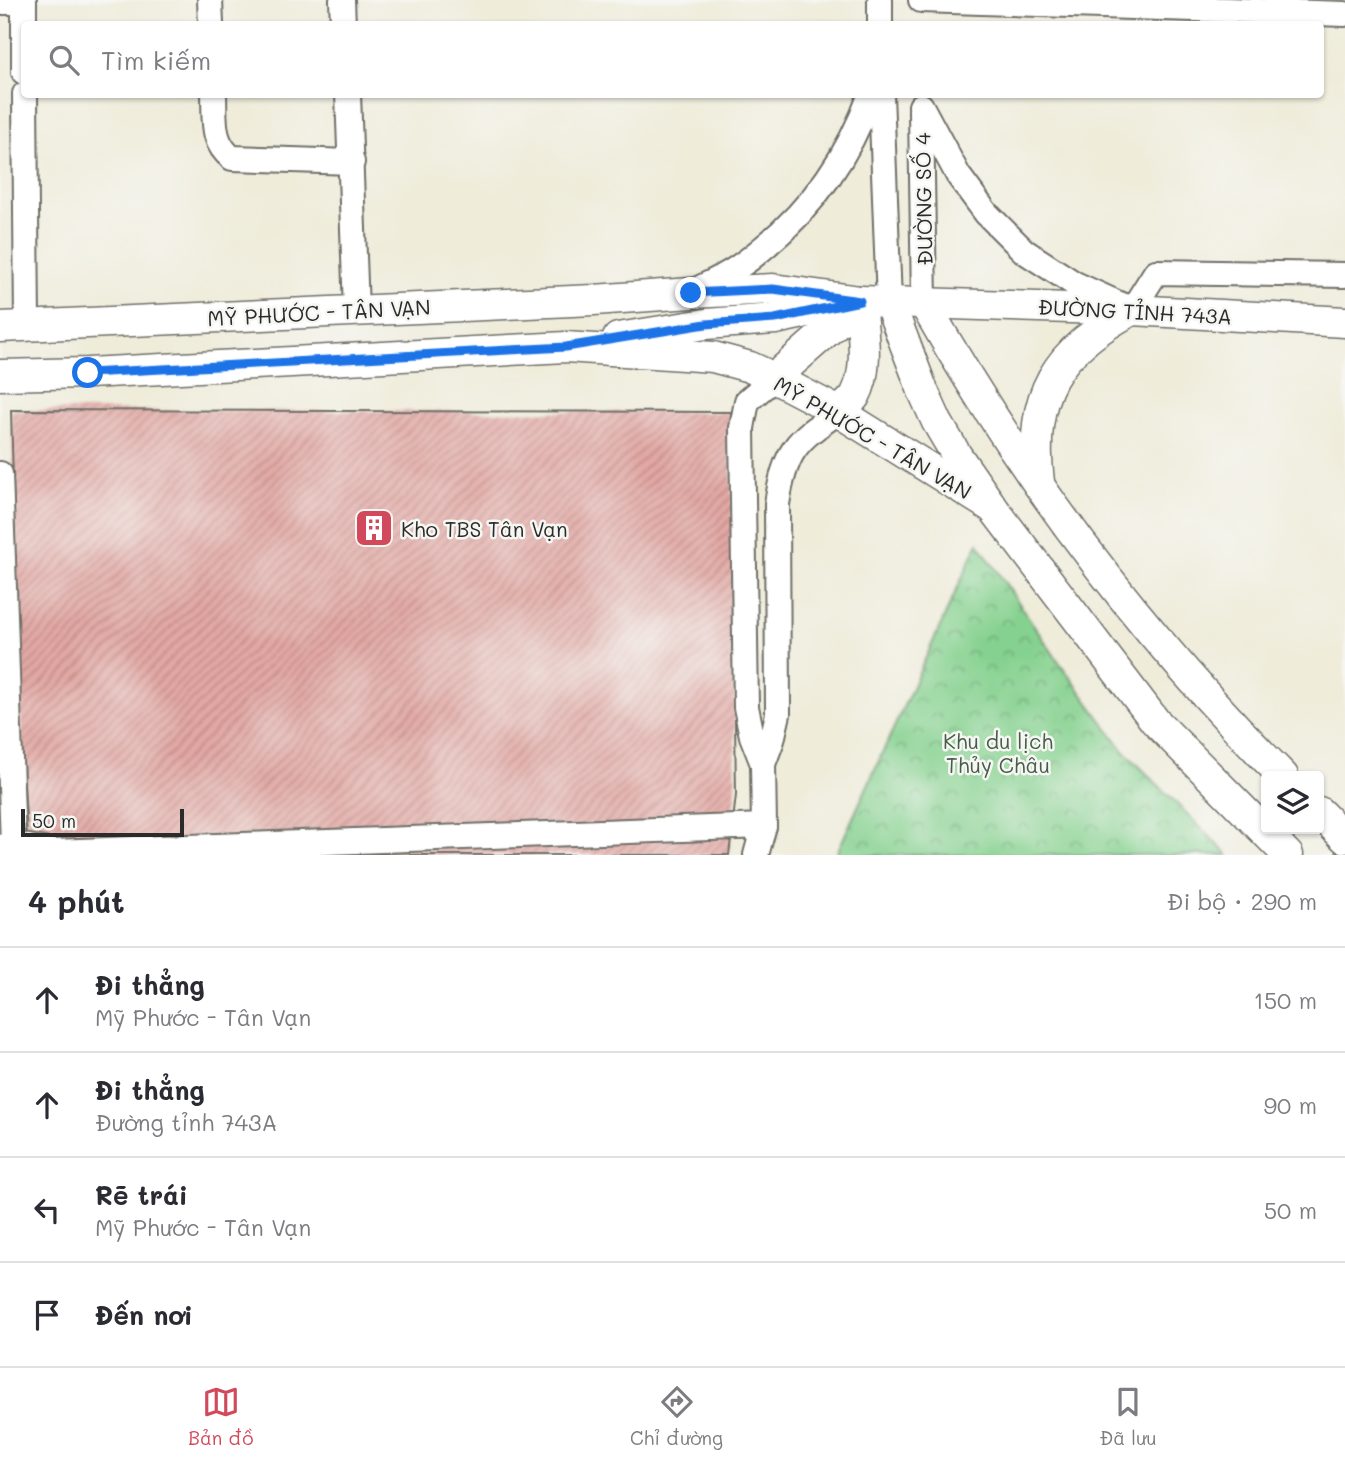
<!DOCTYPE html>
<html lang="vi">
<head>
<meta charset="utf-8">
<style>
	body { margin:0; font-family:Mali,sans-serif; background:#f2f2f3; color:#2b2b33 }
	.controls { position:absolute; right:21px; bottom:21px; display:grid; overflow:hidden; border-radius:7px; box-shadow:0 2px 5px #0004 }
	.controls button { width:63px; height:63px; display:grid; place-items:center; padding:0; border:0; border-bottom:2px solid #e1e1e2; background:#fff; color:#2b2b33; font:35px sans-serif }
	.scale { position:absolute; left:21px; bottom:18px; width:163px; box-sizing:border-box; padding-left:7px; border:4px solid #2b2b2b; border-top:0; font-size:19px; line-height:24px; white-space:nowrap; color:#2b2b2b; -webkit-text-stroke:5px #f6f6f2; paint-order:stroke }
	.stop { position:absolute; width:21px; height:21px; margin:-16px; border:5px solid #1a73e8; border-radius:50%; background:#fff }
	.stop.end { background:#1a73e8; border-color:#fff; box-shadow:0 2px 7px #0008 }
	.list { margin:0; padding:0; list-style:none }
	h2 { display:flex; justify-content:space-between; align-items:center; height:91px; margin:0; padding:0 28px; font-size:30px }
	h2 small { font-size:23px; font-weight:400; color:#7c7c81 }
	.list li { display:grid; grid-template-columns:46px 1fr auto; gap:21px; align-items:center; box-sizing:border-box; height:105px; padding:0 28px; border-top:2px solid #e1e1e2 }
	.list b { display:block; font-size:26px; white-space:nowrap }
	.list p { margin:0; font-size:23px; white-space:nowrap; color:#7c7c81 }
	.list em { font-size:23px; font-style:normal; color:#7c7c81 }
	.icon { flex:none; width:38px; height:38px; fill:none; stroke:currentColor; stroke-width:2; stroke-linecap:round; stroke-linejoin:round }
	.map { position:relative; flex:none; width:1345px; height:855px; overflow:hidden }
	.search { position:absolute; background:#fff; box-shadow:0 2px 5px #0004; left:21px; right:21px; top:21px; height:77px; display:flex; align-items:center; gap:18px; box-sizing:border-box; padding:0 24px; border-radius:7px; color:#7c7c81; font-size:26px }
	.sheet { height:511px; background:#fff }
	nav { display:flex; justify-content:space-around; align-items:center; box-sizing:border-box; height:98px; border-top:2px solid #e1e1e2; background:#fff; font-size:19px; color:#7c7c81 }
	nav a { display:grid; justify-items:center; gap:4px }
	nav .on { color:#d1495b }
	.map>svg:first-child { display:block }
	.park { fill:url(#park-crowns); stroke:#587e5d; stroke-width:2 }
	.building { fill:url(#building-hatch) }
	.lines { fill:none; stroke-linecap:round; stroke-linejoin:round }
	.minor-casing { stroke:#706f68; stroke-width:28 }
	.major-casing { stroke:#706f68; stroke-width:33 }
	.minor { stroke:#fff; stroke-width:24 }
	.major { stroke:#fff; stroke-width:30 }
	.route { stroke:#1a73e8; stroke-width:9 }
	.labels { text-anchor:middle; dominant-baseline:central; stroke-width:5; stroke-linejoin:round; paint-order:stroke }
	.street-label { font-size:21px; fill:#2b2b2b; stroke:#f6f6f2 }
	.poi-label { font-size:21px; fill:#2b2b2b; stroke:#f6f6f2; text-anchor:start }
	.park-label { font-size:21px; fill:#465d49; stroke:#f6f6f2 }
</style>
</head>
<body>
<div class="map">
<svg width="1345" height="855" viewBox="0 0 1345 855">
	<defs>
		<pattern id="park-crowns" width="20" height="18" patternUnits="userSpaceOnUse" patternTransform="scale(1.75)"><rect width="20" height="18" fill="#85d18f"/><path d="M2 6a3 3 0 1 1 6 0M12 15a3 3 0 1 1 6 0" fill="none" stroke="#6daa75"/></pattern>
		<pattern id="building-hatch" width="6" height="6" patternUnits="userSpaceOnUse" patternTransform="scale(1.75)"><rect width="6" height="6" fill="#e3a8a4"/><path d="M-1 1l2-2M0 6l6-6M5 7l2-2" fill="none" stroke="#b88986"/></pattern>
	</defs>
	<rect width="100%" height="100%" fill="#f6f6f2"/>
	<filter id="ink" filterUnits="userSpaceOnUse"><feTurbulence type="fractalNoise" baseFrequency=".0143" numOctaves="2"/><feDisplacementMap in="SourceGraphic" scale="14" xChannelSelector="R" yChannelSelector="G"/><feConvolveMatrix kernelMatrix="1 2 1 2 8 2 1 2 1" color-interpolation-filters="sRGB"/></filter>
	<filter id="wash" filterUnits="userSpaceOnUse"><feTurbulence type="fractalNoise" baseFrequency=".00686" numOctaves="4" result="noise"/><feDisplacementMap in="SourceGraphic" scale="28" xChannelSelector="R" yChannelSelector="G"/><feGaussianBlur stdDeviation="1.57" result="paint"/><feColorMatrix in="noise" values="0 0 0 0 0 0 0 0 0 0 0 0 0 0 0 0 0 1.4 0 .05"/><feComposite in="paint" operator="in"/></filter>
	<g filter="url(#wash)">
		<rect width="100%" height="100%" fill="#efecda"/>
		<path class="park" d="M978,543L1054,655L1124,751L1228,855H836Z"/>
		<g id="blocks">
			<path class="building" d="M11,410L731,412L736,795L729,855H28L19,689Z"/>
		</g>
	</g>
	<g filter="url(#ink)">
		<use href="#blocks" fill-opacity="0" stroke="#706f68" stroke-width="2"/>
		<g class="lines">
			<defs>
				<g id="minor">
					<path d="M24,0V72"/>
					<path d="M210,0L211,24"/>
					<path d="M342,0L343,24"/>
					<path d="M880,0V24"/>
					<path d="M921,0L1345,14"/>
					<path d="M0,2H24"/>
					<path d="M25,94L27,325"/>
					<path d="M214,94C215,119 211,142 232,158L352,162"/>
					<path d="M348,94L356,310"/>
					<path d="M881,94L889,302"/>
					<path d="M921,106L958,175L986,213L1024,251L1075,284L1132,310L1156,272L1345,275"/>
					<path d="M921,111L924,303"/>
					<path d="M694,291C708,284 724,277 737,268C746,262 755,255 763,248C814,206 849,156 871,94"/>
					<path d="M0,474L13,844L0,847"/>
					<path d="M763,764L772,740L778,714L777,504C785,452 795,440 839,412"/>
					<path d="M15,855L13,844L53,852L764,826"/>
					<path d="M756,855L764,826L763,764L752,736L746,707L742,428L747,401L774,378"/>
				</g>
				<g id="major">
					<path d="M889,302L923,391L937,422L957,456L993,508L1155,721L1288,855"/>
					<path d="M924,303C1022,476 1143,636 1283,776"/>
					<path d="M0,327L594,300L691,293L773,289L860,301L1132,310L1345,322"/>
					<path d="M618,338L706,324L775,319L845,304"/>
					<path d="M0,375L88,373L566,347L713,357L750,367L774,378L839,412L993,508"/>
					<path d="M774,378L858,304"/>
					<path d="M839,412C844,407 851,402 855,396C870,369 862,330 860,301"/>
					<path d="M1039,482C1028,394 1055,351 1132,310"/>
					<path d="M1319,812L1345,838"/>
				</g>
			</defs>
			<use href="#minor" class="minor-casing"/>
			<use href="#major" class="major-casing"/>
			<use href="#minor" class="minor"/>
			<use href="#major" class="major"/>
		</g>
	</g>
	<g class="lines" filter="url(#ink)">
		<path class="route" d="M88,373L566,347L706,324L775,319L860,301L773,289L691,293"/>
	</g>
	<defs>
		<symbol id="building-square" viewBox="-11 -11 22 22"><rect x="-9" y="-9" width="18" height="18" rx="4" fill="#d1495b" stroke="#f6f6f2"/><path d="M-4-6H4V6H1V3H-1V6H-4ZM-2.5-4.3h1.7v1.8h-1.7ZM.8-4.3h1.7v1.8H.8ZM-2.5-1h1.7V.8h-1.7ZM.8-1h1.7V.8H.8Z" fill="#fff"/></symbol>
	</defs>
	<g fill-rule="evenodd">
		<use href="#building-square" x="352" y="506" width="44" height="44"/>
	</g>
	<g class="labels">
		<g class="street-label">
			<text transform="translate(923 199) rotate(-91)">ĐƯỜNG SỐ 4</text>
			<text transform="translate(1135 311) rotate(3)">ĐƯỜNG TỈNH 743A</text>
			<text transform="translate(319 312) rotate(-3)">MỸ PHƯỚC - TÂN VẠN</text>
			<text transform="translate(873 437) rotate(30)">MỸ PHƯỚC - TÂN VẠN</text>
		</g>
		<g class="poi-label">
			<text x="401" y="528">Kho TBS Tân Vạn</text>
		</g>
		<g class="park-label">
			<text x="998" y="740">Khu du lịch<tspan x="998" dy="24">Thủy Châu</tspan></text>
		</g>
	</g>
</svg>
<div class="controls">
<button><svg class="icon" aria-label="layers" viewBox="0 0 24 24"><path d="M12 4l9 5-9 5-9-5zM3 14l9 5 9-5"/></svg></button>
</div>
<div class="scale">50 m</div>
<div class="stop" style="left:88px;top:373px"></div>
<div class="stop end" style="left:691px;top:293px"></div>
<div class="search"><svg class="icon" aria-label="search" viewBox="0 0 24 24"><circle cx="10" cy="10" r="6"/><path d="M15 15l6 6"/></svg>Tìm kiếm</div>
</div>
<section class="sheet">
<h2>4 phút<small>Đi bộ · 290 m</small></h2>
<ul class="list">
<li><svg class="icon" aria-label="ahead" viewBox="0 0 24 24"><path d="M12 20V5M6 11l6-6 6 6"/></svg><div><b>Đi thẳng</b><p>Mỹ Phước - Tân Vạn</p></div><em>150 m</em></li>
<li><svg class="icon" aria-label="ahead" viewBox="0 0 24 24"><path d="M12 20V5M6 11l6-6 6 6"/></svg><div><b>Đi thẳng</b><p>Đường tỉnh 743A</p></div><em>90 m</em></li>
<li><svg class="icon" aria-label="left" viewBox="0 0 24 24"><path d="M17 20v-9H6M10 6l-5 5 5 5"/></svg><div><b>Rẽ trái</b><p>Mỹ Phước - Tân Vạn</p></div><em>50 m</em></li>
<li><svg class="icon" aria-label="arrive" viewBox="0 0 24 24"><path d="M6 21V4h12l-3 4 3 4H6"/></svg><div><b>Đến nơi</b></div></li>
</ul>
</section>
<nav>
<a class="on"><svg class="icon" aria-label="map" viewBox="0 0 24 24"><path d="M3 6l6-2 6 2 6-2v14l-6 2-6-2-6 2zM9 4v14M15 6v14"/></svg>Bản đồ</a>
<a><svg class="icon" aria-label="directions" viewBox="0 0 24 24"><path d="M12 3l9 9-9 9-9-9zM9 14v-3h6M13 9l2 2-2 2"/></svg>Chỉ đường</a>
<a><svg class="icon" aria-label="saved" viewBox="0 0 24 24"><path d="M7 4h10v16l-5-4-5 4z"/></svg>Đã lưu</a>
</nav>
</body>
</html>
